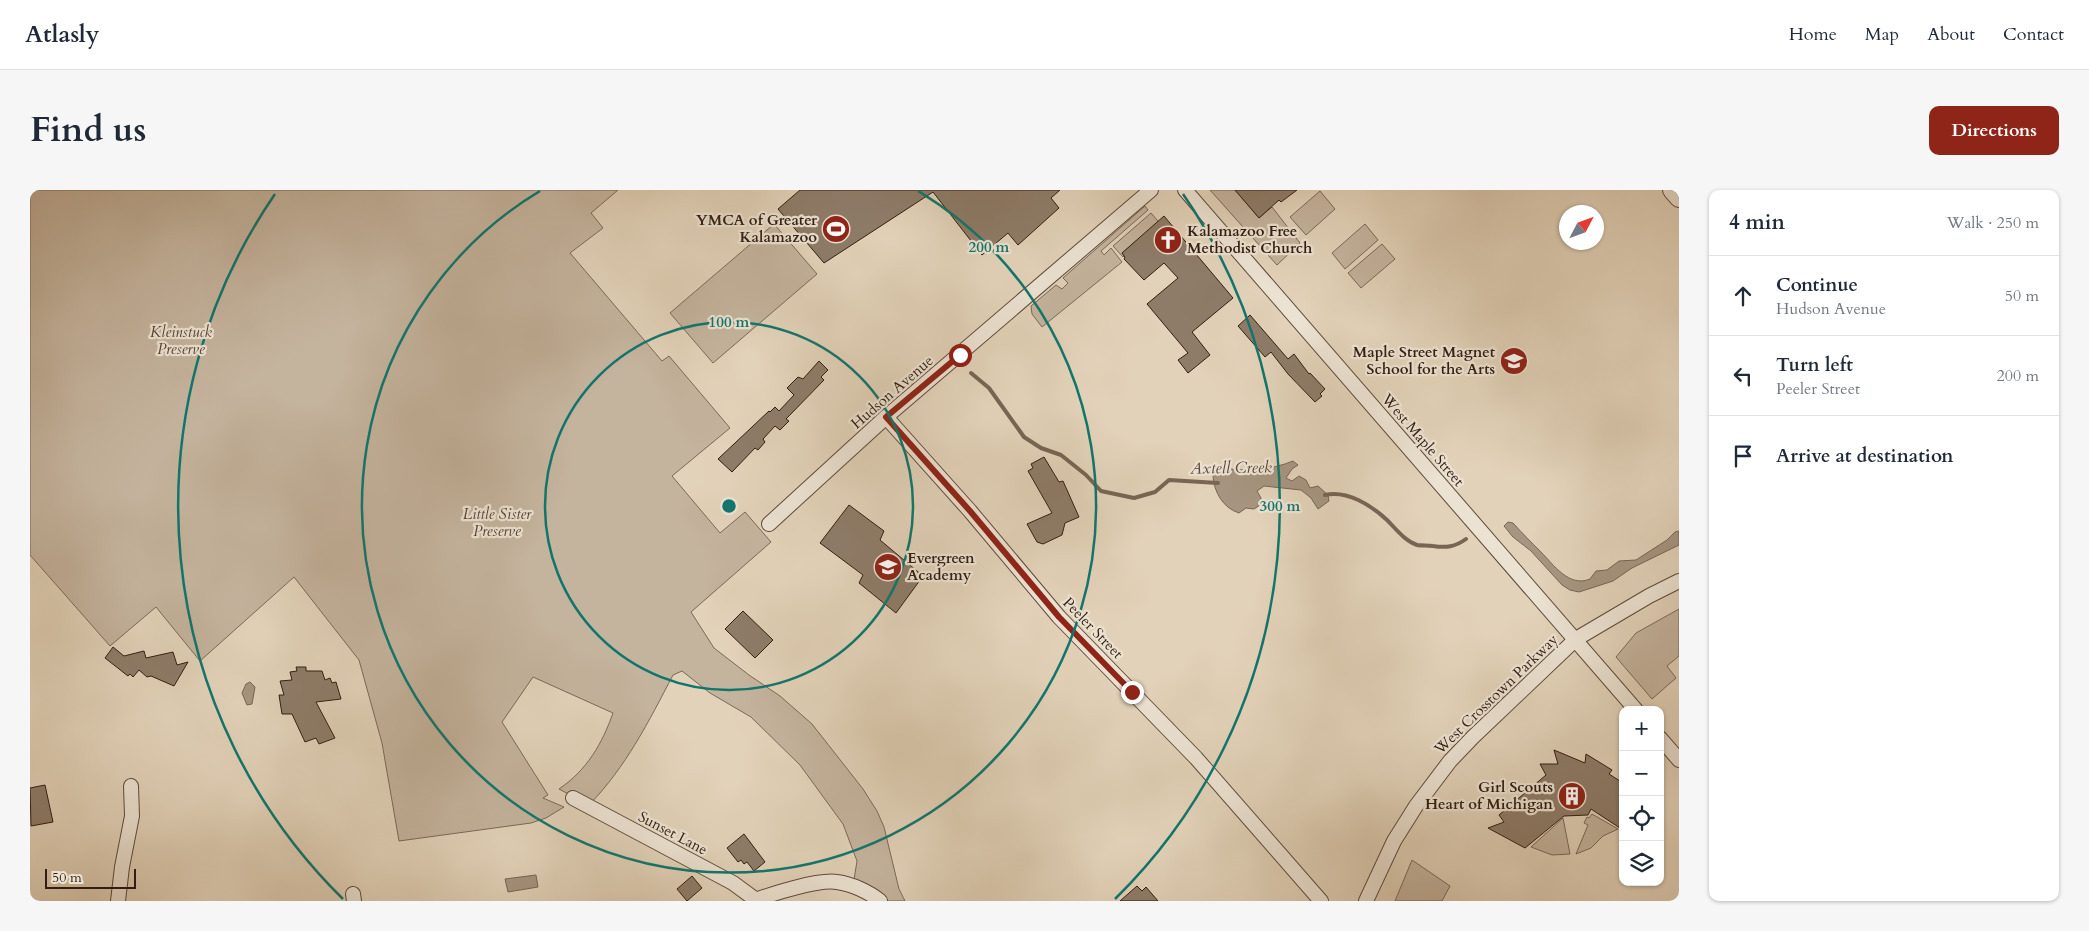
<!DOCTYPE html>
<html lang="en">
<head>
<meta charset="utf-8">
<style>
	body { margin:0; font-family:Cardo,serif; background:#f6f6f7; color:#1f2937 }
	.controls { position:absolute; right:15px; bottom:15px; display:grid; overflow:hidden; border-radius:10px; box-shadow:0 1px 4px #0004 }
	.controls button { width:45px; height:45px; display:grid; place-items:center; padding:0; border:0; border-bottom:1px solid #e0e1e3; background:#fff; color:#1f2937; font:25px sans-serif }
	.compass { position:absolute; left:1529px; top:15px; width:45px; height:45px; border-radius:50%; background:#fff; box-shadow:0 1px 4px #0004; rotate:49deg }
	.scale { position:absolute; left:15px; bottom:12px; width:91px; box-sizing:border-box; padding-left:5px; border:2px solid #321e12; border-top:0; font-size:14px; line-height:18px; white-space:nowrap; color:#321e12; -webkit-text-stroke:4px #ece2d2; paint-order:stroke }
	.stop { position:absolute; width:15px; height:15px; margin:-11px; border:4px solid #8f2418; border-radius:50%; background:#fff }
	.stop.end { background:#8f2418; border-color:#fff; box-shadow:0 1px 5px #0008 }
	.list { margin:0; padding:0; list-style:none }
	h2 { display:flex; justify-content:space-between; align-items:center; height:65px; margin:0; padding:0 20px; font-size:21px }
	h2 small { font-size:16px; font-weight:400; color:#747a83 }
	.list li { display:grid; grid-template-columns:32px 1fr auto; gap:15px; align-items:center; box-sizing:border-box; height:80px; padding:0 20px; border-top:1px solid #e0e1e3 }
	.list b { display:block; font-size:19px; white-space:nowrap }
	.list p { margin:0; font-size:16px; white-space:nowrap; color:#747a83 }
	.list em { font-size:16px; font-style:normal; color:#747a83 }
	.icon { flex:none; width:28px; height:28px; fill:none; stroke:currentColor; stroke-width:2; stroke-linecap:round; stroke-linejoin:round }
	.map { position:relative; flex:none; width:1649px; height:711px; overflow:hidden; border-radius:10px }
	header { display:flex; align-items:center; gap:30px; box-sizing:border-box; height:70px; padding:0 25px; background:#fff; border-bottom:1px solid #e0e1e3 }
	header strong { font-size:24px }
	nav { display:flex; gap:28px; margin-inline-start:auto; font-size:18px }
	.intro { display:flex; align-items:center; justify-content:space-between; box-sizing:border-box; height:120px; padding:0 30px }
	h1 { margin:0; font-size:35px }
	.button { padding:12px 22px; border-radius:10px; background:#8f2418; color:#fff; font-size:18px; font-weight:700 }
	main { display:flex; gap:30px; padding:0 30px }
	aside { flex:1; background:#fff; border-radius:10px; box-shadow:0 1px 4px #0004 }
	.map>svg:first-child { display:block }
	.green { fill:#c4b39d; stroke:#7b6858 }
	.water { fill:#a69580; stroke:#786554 }
	.lines { fill:none; stroke-linecap:round; stroke-linejoin:round }
	.stream { stroke:#786554; stroke-width:4 }
	.building { fill:#8e7c69; stroke:#321e12 }
	.minor-casing { stroke:#5e4b3c; stroke-width:16 }
	.tertiary-casing { stroke:#5e4b3c; stroke-width:20 }
	.minor { stroke:#ece2d2; stroke-width:14 }
	.tertiary { stroke:#ece2d2; stroke-width:18 }
	.route { stroke:#8f2418; stroke-width:6 }
	.ring { fill:none; stroke:#0f766e; stroke-width:2.5 }
	.labels { text-anchor:middle; dominant-baseline:central; stroke-width:4.5; stroke-linejoin:round; paint-order:stroke }
	.poi-label { font-size:15px; font-weight:bold; fill:#321e12; stroke:#ece2d2; text-anchor:end }
	.park-label { font-size:15px; font-style:italic; fill:#564335; stroke:#ece2d2 }
	.street-label { font-size:15px; fill:#321e12; stroke:#ece2d2 }
	.water-label { font-size:16px; font-style:italic; fill:#5b4838; stroke:#ece2d2 }
	.centre { fill:#0f766e; stroke:#ece2d2; stroke-width:2.5 }
	.ring-label { font-size:15px; text-anchor:middle; font-weight:bold; fill:#0f766e; stroke:#ece2d2; stroke-width:4.5; stroke-linejoin:round; paint-order:stroke }
</style>
</head>
<body>
<header>
<strong>Atlasly</strong>
<nav><a>Home</a><a>Map</a><a>About</a><a>Contact</a></nav>
</header>
<div class="intro"><h1>Find us</h1><a class="button">Directions</a></div>
<main>
<div class="map">
<svg width="1649" height="711" viewBox="0 0 1649 711">
	<rect width="100%" height="100%" fill="#e2d2b9"/>
	<filter id="stains"><feTurbulence type="fractalNoise" baseFrequency=".004" numOctaves="4"/><feColorMatrix values="0 0 0 0 .2 0 0 0 0 .09 0 0 0 0 .02 0 0 0 .5 -.17"/></filter>
	<radialGradient id="worn" r=".72"><stop offset=".6" stop-color="#630" stop-opacity="0"/><stop offset="1" stop-color="#630" stop-opacity=".3"/></radialGradient>
	<g class="green">
		<path d="M0,0H588L561,23L573,38L540,63L632,171L639,166L700,238L642,286L690,343L715,322L741,352L661,422L684,458L719,485L750,506L782,534L833,599L847,621L854,637L869,699L875,711H852L823,696L827,671L813,634L770,575L721,527L680,503L652,481L643,485C619,531 596,577 559,615L529,599C557,580 572,554 583,523L503,487L472,532L518,605L513,608L534,617L516,628L501,633L369,651L352,553L329,470L264,387L170,471L126,417L80,456L0,365Z"/>
		<path d="M1180,0H1205L1229,28L1242,17L1270,53L1247,75Z"/>
		<path d="M1290,1L1305,19L1276,45L1260,27Z"/>
		<path d="M1115,16L1118,20L1071,61L1074,65L1081,58L1092,72L1012,137L1002,124L1001,116L1026,95L1032,99L1038,93L1033,88Z"/>
		<path d="M1121,23L1128,31L1126,34L1092,63L1094,66L1093,67L1083,56Z"/>
		<path d="M744,34L787,84L683,173L640,123Z"/>
		<path d="M1335,34L1348,50L1315,79L1302,63Z"/>
		<path d="M1352,54L1365,69L1331,98L1318,83Z"/>
		<path d="M1649,419V466L1637,476L1646,488L1622,509L1586,467L1606,443Z"/>
		<path d="M1562,624L1588,639L1573,646L1561,658L1546,664L1558,635L1554,633L1557,627L1559,628Z"/>
		<path d="M1533,628L1540,664L1522,665L1501,657Z"/>
		<path d="M1382,670L1420,696L1412,711H1365Z"/>
	</g>
	<g class="water">
		<path d="M1263,271L1268,275L1262,279L1256,288L1262,291L1269,286L1276,290L1280,298L1288,296L1298,305L1299,311L1288,319L1281,308L1271,300L1234,296L1227,301L1231,308L1230,315L1224,319L1216,318L1209,323C1193,318 1184,302 1183,286L1193,278C1217,282 1241,280 1263,271Z"/>
		<path d="M1478,332L1483,333C1492,343 1501,352 1511,362C1523,374 1539,398 1560,389L1566,381L1577,380L1589,371L1606,370L1637,350L1645,342L1649,341V355L1602,378L1583,391L1549,402L1540,400L1532,395L1501,361L1483,347L1474,336Z"/>
		<path d="M220,492L225,497L222,514L217,515L212,503L216,494Z"/>
		<path d="M506,685L508,697L478,702L475,689Z"/>
	</g>
	<g class="lines">
		<g class="stream">
			<path d="M941,183L959,198L994,247L1011,258L1031,265L1056,285L1071,301L1104,308L1125,302L1139,290L1188,293"/>
			<path d="M1295,305C1317,300 1341,315 1357,330C1366,339 1375,351 1387,355C1392,356 1398,355 1403,356C1416,358 1425,357 1436,349"/>
		</g>
	</g>
	<g class="building">
		<path d="M770,0H1030L1021,8L1029,18L988,55L978,43L952,65L903,2L794,73L748,19Z"/>
		<path d="M1205,0H1267L1251,12L1249,10L1229,28Z"/>
		<path d="M1134,26L1203,108L1162,142L1180,165L1158,183L1148,170L1158,163L1117,114L1148,88L1134,73L1114,90L1094,69L1095,67L1092,63Z"/>
		<path d="M1220,125L1258,169L1264,164L1279,184L1280,183L1295,199L1290,204L1292,206L1285,212L1258,184L1241,162L1235,167L1208,136Z"/>
		<path d="M789,171L798,180L791,187L794,190L756,229L759,231L750,240L745,236L733,249L735,252L728,260L725,258L702,282L688,269L739,221L740,222L745,217L749,221L764,205L757,198L768,187L773,189Z"/>
		<path d="M1014,267L1029,292L1033,291L1049,327L1035,333L1032,345L1013,354L1007,352L997,334L1022,323L998,281L1003,278L1001,274Z"/>
		<path d="M819,315L854,341L850,350L893,386L866,423L829,393L833,385L790,353Z"/>
		<path d="M713,421L743,450L725,468L695,439Z"/>
		<path d="M83,457L94,466L114,461L116,468L143,462L147,475L158,472L144,496L121,486L117,487L109,480L103,487L100,484L98,486L75,468Z"/>
		<path d="M266,477H276V481H292L295,490L300,488L302,493L306,492L311,509L286,512L305,548L289,554L286,548L275,552L262,524H252L249,505H254L250,491L262,490L260,482L267,481Z"/>
		<path d="M1524,560L1555,573L1556,564L1582,580L1579,584L1593,593V640L1561,619L1558,625L1534,626L1495,658L1458,638L1474,632L1469,625L1516,585L1510,574H1528Z"/>
		<path d="M15,595L23,632L1,636L0,598Z"/>
		<path d="M714,644L735,672L724,681L717,672L714,674L711,670L708,672L697,658Z"/>
		<path d="M662,686L672,698L657,711L647,699Z"/>
		<path d="M1107,696L1112,701L1116,697L1128,711H1090Z"/>
	</g>
	<g class="lines">
		<defs>
			<g id="minor">
				<path d="M1155,0L1606,520"/>
				<path d="M856,227L940,321L1029,427L1166,568L1291,711"/>
				<path d="M739,334L856,227L1121,0"/>
				<path d="M1630,548L1649,570"/>
				<path d="M543,608L703,693L726,710"/>
				<path d="M323,704L324,711"/>
				<path d="M88,711L92,677L102,626L101,596"/>
				<path d="M723,711C741,704 789,689 807,692C822,694 839,702 850,711"/>
				<path d="M1336,711L1364,651L1386,616L1420,571L1443,547L1546,449L1619,406L1649,391"/>
			</g>
			<path id="tertiary" d="M1642,0L1649,8"/>
		</defs>
		<use href="#minor" class="minor-casing"/>
		<use href="#tertiary" class="tertiary-casing"/>
		<use href="#minor" class="minor"/>
		<use href="#tertiary" class="tertiary"/>
	</g>
	<g class="lines">
		<path class="route" d="M930,165L856,227L940,321L1029,427L1102,502"/>
	</g>
	<g class="ring">
		<circle cx="699" cy="316" r="184"/>
		<path d="M888 1A367 367 0 1 1 510 1"/>
		<path d="M313 709A551 551 0 0 1 245 4M1153 4A551 551 0 0 1 1085 709"/>
	</g>
	<defs>
		<symbol id="stadium-disc" viewBox="-11 -11 22 22"><circle r="9.5" fill="#8f2418" stroke="#ece2d2"/><path d="M0-5a6.5 5 0 1 0 0 10a6.5 5 0 1 0 0-10ZM-3.5-1.8h7v3.6h-7Z" fill="#fff"/></symbol>
		<symbol id="church-disc" viewBox="-11 -11 22 22"><circle r="9.5" fill="#8f2418" stroke="#ece2d2"/><path d="M-1.2-6h2.4v3.5h3.3v2.4h-3.3V6h-2.4V-.1h-3.3v-2.4h3.3Z" fill="#fff"/></symbol>
		<symbol id="school-disc" viewBox="-11 -11 22 22"><circle r="9.5" fill="#8f2418" stroke="#ece2d2"/><path d="M0-5L7-2L0 1L-7-2ZM-4 1L0 2.5L4 1V4Q0 6-4 4Z" fill="#fff"/></symbol>
		<symbol id="building-disc" viewBox="-11 -11 22 22"><circle r="9.5" fill="#8f2418" stroke="#ece2d2"/><path d="M-4-6H4V6H1V3H-1V6H-4ZM-2.5-4.3h1.7v1.8h-1.7ZM.8-4.3h1.7v1.8H.8ZM-2.5-1h1.7V.8h-1.7ZM.8-1h1.7V.8H.8Z" fill="#fff"/></symbol>
	</defs>
	<g fill-rule="evenodd">
		<use href="#stadium-disc" x="790" y="23" width="32" height="32"/>
		<use href="#church-disc" x="1122" y="34" width="32" height="32"/>
		<use href="#school-disc" x="1468" y="155" width="32" height="32"/>
		<use href="#school-disc" x="842" y="361" width="32" height="32"/>
		<use href="#building-disc" x="1526" y="590" width="32" height="32"/>
	</g>
	<g class="labels">
		<g class="poi-label">
			<text x="787" y="30">YMCA of Greater<tspan x="787" dy="17">Kalamazoo</tspan></text>
			<text x="1157" y="41" text-anchor="start">Kalamazoo Free<tspan x="1157" dy="17">Methodist Church</tspan></text>
			<text x="1465" y="162">Maple Street Magnet<tspan x="1465" dy="17">School for the Arts</tspan></text>
			<text x="877" y="368" text-anchor="start">Evergreen<tspan x="877" dy="17">Academy</tspan></text>
			<text x="1523" y="597">Girl Scouts<tspan x="1523" dy="17">Heart of Michigan</tspan></text>
		</g>
		<g class="park-label">
			<text x="151" y="142">Kleinstuck<tspan x="151" dy="17">Preserve</tspan></text>
			<text x="467" y="324">Little Sister<tspan x="467" dy="17">Preserve</tspan></text>
		</g>
		<g class="street-label">
			<text transform="translate(862 202) rotate(-41)">Hudson Avenue</text>
			<text transform="translate(1393 250) rotate(49)">West Maple Street</text>
			<text transform="translate(1063 438) rotate(46)">Peeler Street</text>
			<text transform="translate(1466 504) rotate(-44)">West Crosstown Parkway</text>
			<text transform="translate(643 643) rotate(28)">Sunset Lane</text>
		</g>
		<g class="water-label">
			<text transform="translate(1201 278) rotate(-1)">Axtell Creek</text>
		</g>
	</g>
	<circle cx="699" cy="316" r="8" class="centre"/>
	<g class="ring-label">
		<text x="959" y="62">200 m</text>
		<text x="699" y="137">100 m</text>
		<text x="1250" y="321">300 m</text>
	</g>
	<rect width="100%" height="100%" filter="url(#stains)"/>
	<rect width="100%" height="100%" fill="url(#worn)"/>
</svg>
<div class="controls">
<button>+</button>
<button>−</button>
<button><svg class="icon" aria-label="locate" viewBox="0 0 24 24"><circle cx="12" cy="12" r="6"/><path d="M12 2v4M12 18v4M2 12h4M18 12h4"/></svg></button>
<button><svg class="icon" aria-label="layers" viewBox="0 0 24 24"><path d="M12 4l9 5-9 5-9-5zM3 14l9 5 9-5"/></svg></button>
</div>
<svg class="compass" viewBox="-18 -18 36 36"><path d="M0-13l5 13h-10z" fill="#e53935"/><path d="M0 13l5-13h-10z" fill="#747a83"/></svg>
<div class="scale">50 m</div>
<div class="stop" style="left:930px;top:165px"></div>
<div class="stop end" style="left:1102px;top:502px"></div>
</div>
<aside>
<h2>4 min<small>Walk · 250 m</small></h2>
<ul class="list">
<li><svg class="icon" aria-label="ahead" viewBox="0 0 24 24"><path d="M12 20V5M6 11l6-6 6 6"/></svg><div><b>Continue</b><p>Hudson Avenue</p></div><em>50 m</em></li>
<li><svg class="icon" aria-label="left" viewBox="0 0 24 24"><path d="M17 20v-9H6M10 6l-5 5 5 5"/></svg><div><b>Turn left</b><p>Peeler Street</p></div><em>200 m</em></li>
<li><svg class="icon" aria-label="arrive" viewBox="0 0 24 24"><path d="M6 21V4h12l-3 4 3 4H6"/></svg><div><b>Arrive at destination</b></div></li>
</ul>
</aside>
</main>
</body>
</html>
